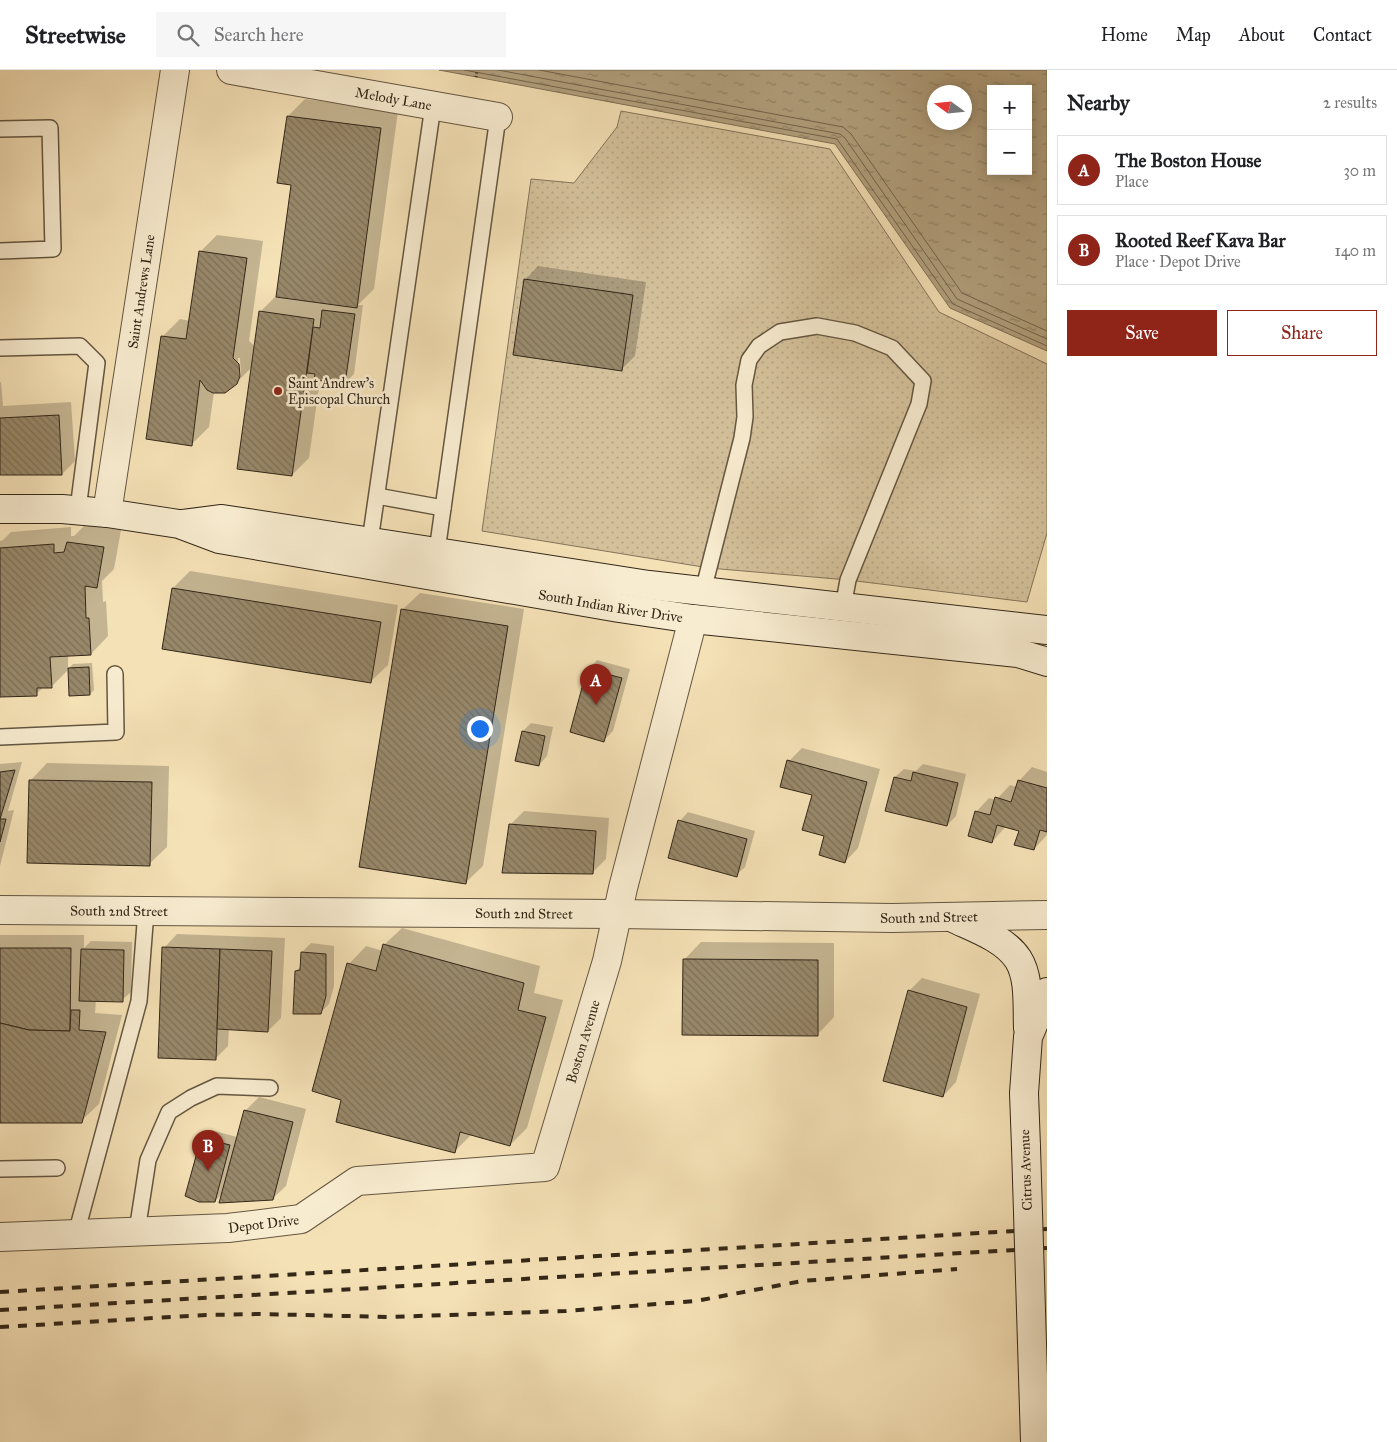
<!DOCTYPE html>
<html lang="en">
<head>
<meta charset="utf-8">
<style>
	body { margin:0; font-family:"IM FELL Great Primer",serif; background:#f6f6f6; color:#202124 }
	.controls { position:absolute; right:15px; top:15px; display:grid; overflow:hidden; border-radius:0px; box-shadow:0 2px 12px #0003 }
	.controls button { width:45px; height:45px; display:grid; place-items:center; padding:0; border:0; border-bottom:1px solid #e0e0e0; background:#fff; color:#202124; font:25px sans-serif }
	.compass { position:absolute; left:927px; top:15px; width:45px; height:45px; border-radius:50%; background:#fff; box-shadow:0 2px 12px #0003; rotate:285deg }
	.you { position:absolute; left:479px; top:658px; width:18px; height:18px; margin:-12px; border:4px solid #fff; border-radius:50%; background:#1a73e8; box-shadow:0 0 0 8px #1a73e833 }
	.badge { display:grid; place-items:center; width:32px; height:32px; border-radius:50%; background:#8f2418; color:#fff; font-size:16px; font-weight:700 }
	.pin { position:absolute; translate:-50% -41px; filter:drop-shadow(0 1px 2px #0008) }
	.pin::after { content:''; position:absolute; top:26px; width:18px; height:15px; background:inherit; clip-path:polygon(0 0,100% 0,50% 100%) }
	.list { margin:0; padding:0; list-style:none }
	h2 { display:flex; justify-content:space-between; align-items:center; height:65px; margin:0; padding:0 20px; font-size:21px }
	h2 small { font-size:16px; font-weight:400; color:#757577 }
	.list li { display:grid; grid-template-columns:32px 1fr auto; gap:15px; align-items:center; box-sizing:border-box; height:70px; margin:0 10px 10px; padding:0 10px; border:1px solid #e0e0e0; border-radius:0px }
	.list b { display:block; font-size:19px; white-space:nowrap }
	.list p { margin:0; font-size:16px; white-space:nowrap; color:#757577 }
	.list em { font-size:16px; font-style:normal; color:#757577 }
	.actions { display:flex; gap:10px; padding:15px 20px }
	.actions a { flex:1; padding:11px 0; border:1px solid #8f2418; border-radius:0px; text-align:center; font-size:18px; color:#8f2418 }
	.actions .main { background:#8f2418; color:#fff }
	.icon { flex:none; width:28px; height:28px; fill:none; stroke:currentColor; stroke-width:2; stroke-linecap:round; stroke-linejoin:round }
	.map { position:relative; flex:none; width:1047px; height:1372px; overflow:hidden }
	header { display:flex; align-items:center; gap:30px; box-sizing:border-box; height:70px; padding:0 25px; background:#fff; border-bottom:1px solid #e0e0e0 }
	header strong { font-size:24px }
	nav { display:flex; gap:28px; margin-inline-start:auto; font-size:18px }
	.search { width:350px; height:45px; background:#f6f6f6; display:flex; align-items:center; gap:12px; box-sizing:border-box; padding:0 18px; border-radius:0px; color:#757577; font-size:19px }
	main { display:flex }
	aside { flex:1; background:#fff }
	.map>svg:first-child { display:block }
	.grass { fill:url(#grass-dots); stroke:#84745a }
	.water { fill:url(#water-ripples); stroke:#807156; fill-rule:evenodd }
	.shadow { fill:#0003; fill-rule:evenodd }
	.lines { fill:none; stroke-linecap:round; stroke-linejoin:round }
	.shore { stroke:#73644c; stroke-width:1 }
	.building { fill:url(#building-back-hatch); stroke:#332718 }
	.lane-casing { stroke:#645640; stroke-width:18 }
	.street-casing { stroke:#645640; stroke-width:30 }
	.secondary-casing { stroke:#332718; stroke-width:30 }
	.path { stroke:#332718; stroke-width:3; stroke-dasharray:1 2.5; stroke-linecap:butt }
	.lane { stroke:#f8ecd0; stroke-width:15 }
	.street { stroke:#f8ecd0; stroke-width:28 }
	.secondary { stroke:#f8ecd0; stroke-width:28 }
	.rail { stroke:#332718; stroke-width:4; stroke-dasharray:9 9; stroke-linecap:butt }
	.secondary-bridge-casing { stroke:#332718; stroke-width:30; stroke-linecap:butt }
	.secondary-bridge { stroke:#f8ecd0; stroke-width:28 }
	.poi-dot { fill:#8f2418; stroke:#f8ecd0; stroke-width:2 }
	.labels { text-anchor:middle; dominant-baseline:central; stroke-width:5; stroke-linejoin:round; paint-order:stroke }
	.street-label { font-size:14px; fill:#332718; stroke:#f8ecd0 }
	.poi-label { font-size:14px; fill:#332718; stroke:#f8ecd0; text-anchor:start }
</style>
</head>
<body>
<header>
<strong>Streetwise</strong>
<div class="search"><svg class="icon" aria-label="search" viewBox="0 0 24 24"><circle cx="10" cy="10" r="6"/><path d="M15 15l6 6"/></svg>Search here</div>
<nav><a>Home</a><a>Map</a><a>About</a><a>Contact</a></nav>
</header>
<main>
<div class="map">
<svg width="1047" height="1372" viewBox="0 0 1047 1372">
	<defs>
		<pattern id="grass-dots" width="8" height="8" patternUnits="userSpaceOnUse" patternTransform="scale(1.25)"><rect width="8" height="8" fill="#d4c19b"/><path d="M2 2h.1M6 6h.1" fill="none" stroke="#b6a685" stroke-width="1.8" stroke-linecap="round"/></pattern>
		<pattern id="water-ripples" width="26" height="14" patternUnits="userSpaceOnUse" patternTransform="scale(1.25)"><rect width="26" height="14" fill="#b3a280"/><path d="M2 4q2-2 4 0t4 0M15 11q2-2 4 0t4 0" fill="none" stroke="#928468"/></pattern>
		<pattern id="building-back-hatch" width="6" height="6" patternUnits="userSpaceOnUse" patternTransform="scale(1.25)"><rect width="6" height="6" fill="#98886a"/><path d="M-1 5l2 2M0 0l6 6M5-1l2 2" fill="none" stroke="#7d6f56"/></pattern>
	</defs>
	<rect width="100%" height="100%" fill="#f5e1b6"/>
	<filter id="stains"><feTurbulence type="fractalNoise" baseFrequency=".004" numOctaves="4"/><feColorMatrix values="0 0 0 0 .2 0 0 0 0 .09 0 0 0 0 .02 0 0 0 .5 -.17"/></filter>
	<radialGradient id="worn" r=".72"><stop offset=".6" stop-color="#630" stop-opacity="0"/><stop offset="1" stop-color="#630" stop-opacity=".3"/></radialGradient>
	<path class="grass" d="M621,41L830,79L939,242L1047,294V463L1027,532L848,510L709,498L482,461L531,109L574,113L617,57Z"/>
	<path class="water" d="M439,0H1047V281L950,238L835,74ZM991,19H1028V101H991ZM934,22H964V52H934Z"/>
	<g class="shadow">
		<path d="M305,29L398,41L374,219L358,235H363L354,304L345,313L320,310L309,388L292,405L252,297L236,313L214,322L209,357L192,374L162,267L180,249L190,251L200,182L217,165L263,171L249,271L255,276L260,242L277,225L292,113L288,46ZM238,288H240L241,306H238Z"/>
		<path d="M538,196L646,212L635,286L622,299L525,210Z"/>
		<path d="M0,312H1L3,336L71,332L75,391L62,404H0Z"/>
		<path d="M85,455L121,460L114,499L102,511L103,532L106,531L108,566L91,584L68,585V599L73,594L92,593L94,620L90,624L69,599L51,617H44L36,624L0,626V471L3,470L11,462L71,457V466H74Z"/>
		<path d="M190,501L398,535L388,595L370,612L173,518Z"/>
		<path d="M420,523L524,539L483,796L465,813L402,540Z"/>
		<path d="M597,590L630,599L613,661L604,670L572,661L589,599Z"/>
		<path d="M531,653L553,657L547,686L539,695L523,661Z"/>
		<path d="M802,678L880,699L858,778L845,792L826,765L813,724L789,691Z"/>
		<path d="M22,692L8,741L14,740L0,796V694Z"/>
		<path d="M47,693L169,696L167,777L149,794L30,711Z"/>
		<path d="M923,694L966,704L956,746L947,755L895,707L904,699L916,701Z"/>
		<path d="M1032,697L1047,702V765L1034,779L1020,760L1006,756L992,772L976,742L989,728L996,730L1010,715L1017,717L1019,711Z"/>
		<path d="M524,741L609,748L606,789L593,802L510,755Z"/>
		<path d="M688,742L755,761L745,797L736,805L680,751Z"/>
		<path d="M402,858L540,896L534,923L563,930L527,1058L510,1075L472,1064L454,1082L343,1029L349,894L366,876L383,881L384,875Z"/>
		<path d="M177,864L285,868L281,948L268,961L229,958L228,976L215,989L164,878Z"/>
		<path d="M0,865H84V878L91,871L132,872L131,922L122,930H96L95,943L122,945L99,1034L81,1051L0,1052Z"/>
		<path d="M701,872L834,873V947L817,965L684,890Z"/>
		<path d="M311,873L334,876V916L329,934L320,943L296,901L301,896L302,882Z"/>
		<path d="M922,908L980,924L956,1012L943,1026L909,921Z"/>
		<path d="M259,1027L306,1039L286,1116L272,1129L224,1122L215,1131L202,1068L211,1060L237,1067L245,1041Z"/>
	</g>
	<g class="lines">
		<g class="shore">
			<path d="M464,0L837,69L953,234L1047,276"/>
			<path d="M498,0L840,64L845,68L957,229L1047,269"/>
			<path d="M539,0L843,57L851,64L962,223L1047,261"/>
		</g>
	</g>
	<g class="building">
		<path d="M287,46L381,58L357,238L276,227L291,115L277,113Z"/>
		<path d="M199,181L247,188L233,288L239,294L240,306L237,314L225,323H213L207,320L200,310L192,376L146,369L161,266L186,269Z"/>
		<path d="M524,209L633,225L622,301L513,285Z"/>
		<path d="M322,240L355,244L345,314L314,310L315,304L307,303L313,257L320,258Z"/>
		<path d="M259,241L314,249L292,406L237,399Z"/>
		<path d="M59,345L62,405H0V348Z"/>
		<path d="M67,472L104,477L97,518L85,516L86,548H89L91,585L50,587L52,618H37V626L0,627V478L54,474V483L64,482Z"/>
		<path d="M172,518L381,552L371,613L162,579Z"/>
		<path d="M401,539L508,556L466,814L359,797Z"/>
		<path d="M89,597L90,625L69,626L68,598Z"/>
		<path d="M587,599L622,608L604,672L570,662Z"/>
		<path d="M522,661L545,666L539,696L515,691Z"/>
		<path d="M787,690L867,712L845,793L819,785L824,766L802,760L812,725L780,717Z"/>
		<path d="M15,700L0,749V702Z"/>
		<path d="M913,702L958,713L947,756L885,741L894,707L911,711Z"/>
		<path d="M29,710L152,712L150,796L27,793Z"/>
		<path d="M1018,710L1047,718V762L1040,760L1034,780L1014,775L1019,761L997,755L992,773L968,766L975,741L990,745L995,727L1011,732Z"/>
		<path d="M0,749H6L0,772Z"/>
		<path d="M678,750L747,769L737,807L668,788Z"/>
		<path d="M509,754L596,761L593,804L502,803Z"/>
		<path d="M383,874L524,913L518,940L546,947L510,1076L460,1062L455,1083L336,1052L341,1030L312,1021L347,893L376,901Z"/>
		<path d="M162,877L220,879L216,990L158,988Z"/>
		<path d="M0,878H71L70,961L29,960L0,953Z"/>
		<path d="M81,879L124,880L123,932L79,931Z"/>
		<path d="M220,879L272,881L268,962L217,959Z"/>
		<path d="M301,882L326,884V926L321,944H293L295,901L300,900Z"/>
		<path d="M683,889L818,890V966L682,965Z"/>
		<path d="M908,920L967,937L943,1027L883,1011Z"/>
		<path d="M71,940H80L79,960L106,962L82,1053H0V953L29,960L70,961Z"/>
		<path d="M244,1040L293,1052L273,1130L219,1133Z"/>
		<path d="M201,1068L230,1075L215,1132H199L185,1126Z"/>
	</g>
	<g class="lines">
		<defs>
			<g id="lane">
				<path d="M0,59L50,58L53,179L0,181"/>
				<path d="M0,278L80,276L97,293L78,439"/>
				<path d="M377,426L443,438"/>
				<path d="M370,471L433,36"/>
				<path d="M437,481L498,47"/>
				<path d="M703,521L742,368L745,347L744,315L749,290L759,276L780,262L817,256L855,263L892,278L923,311L919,334L848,510L843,537"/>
				<path d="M0,667L116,662L115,604"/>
				<path d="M0,1099L57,1098"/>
				<path d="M137,1161L148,1090L169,1042L191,1028L217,1016L270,1018"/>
				<path d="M76,1164L139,931L146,841"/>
			</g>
			<g id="street">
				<path id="s1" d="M231,0L498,47"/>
				<path id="s2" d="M107,443L175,0"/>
				<path id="s3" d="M0,840L618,844L892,848L1047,845"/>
				<path id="s4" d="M0,1167L228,1158L301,1149L357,1111L545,1097L607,891L623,818L693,549"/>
			</g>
			<g id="secondary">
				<path id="s5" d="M0,439H62L107,443L179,454L219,469L619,538L693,549L1018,583L1047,592"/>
				<path d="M183,454L222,449L649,515L1047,560"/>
				<path d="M953,848C974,858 1004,868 1018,889C1030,908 1027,936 1028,958"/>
				<path d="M1026,1077L1024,1023L1028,967L1047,922"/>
			</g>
		</defs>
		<use href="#lane" class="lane-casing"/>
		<use href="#street" class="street-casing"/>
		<use href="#secondary" class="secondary-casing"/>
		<path class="path" d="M476,7L477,0"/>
		<use href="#lane" class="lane"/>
		<use href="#street" class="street"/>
		<use href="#secondary" class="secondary"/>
		<g class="rail">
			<path d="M0,1222L1047,1159"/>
			<path d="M0,1240L1047,1178"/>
			<path d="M0,1257L206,1245L259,1244L389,1247L566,1241L696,1231L802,1211L957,1199"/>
		</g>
		<defs>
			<path id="secondary-bridge" d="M1026,1077L1035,1372"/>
		</defs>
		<use href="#secondary-bridge" class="secondary-bridge-casing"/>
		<use href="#secondary-bridge" class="secondary-bridge"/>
	</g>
	<circle class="poi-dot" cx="278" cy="321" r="5"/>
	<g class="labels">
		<g class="street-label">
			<text stroke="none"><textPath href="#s1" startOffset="165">Melody Lane</textPath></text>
			<text stroke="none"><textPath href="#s2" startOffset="224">Saint Andrews Lane</textPath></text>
			<text stroke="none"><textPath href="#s5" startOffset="620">South Indian River Drive</textPath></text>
			<text stroke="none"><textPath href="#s3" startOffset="119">South 2nd Street</textPath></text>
			<text stroke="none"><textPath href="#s3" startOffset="524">South 2nd Street</textPath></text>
			<text stroke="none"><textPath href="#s3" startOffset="929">South 2nd Street</textPath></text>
			<text stroke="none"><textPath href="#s4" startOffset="689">Boston Avenue</textPath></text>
			<text transform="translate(1026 1100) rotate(-92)">Citrus Avenue</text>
			<text stroke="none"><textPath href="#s4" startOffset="264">Depot Drive</textPath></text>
		</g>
		<g class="poi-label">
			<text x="288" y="313">Saint Andrew's<tspan x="288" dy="16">Episcopal Church</tspan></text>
		</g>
	</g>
	<rect width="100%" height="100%" filter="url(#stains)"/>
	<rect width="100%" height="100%" fill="url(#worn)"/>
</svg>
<div class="controls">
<button>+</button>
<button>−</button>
</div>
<svg class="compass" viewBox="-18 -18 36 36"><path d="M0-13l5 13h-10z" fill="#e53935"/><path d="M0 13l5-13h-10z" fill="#757577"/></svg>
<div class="you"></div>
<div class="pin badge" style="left:596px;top:635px">A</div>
<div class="pin badge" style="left:208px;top:1101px">B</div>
</div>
<aside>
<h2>Nearby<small>2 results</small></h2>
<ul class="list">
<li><span class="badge">A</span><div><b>The Boston House</b><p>Place</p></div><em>30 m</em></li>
<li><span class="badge">B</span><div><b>Rooted Reef Kava Bar</b><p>Place · Depot Drive</p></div><em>140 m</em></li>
</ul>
<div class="actions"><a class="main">Save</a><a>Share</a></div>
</aside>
</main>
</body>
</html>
